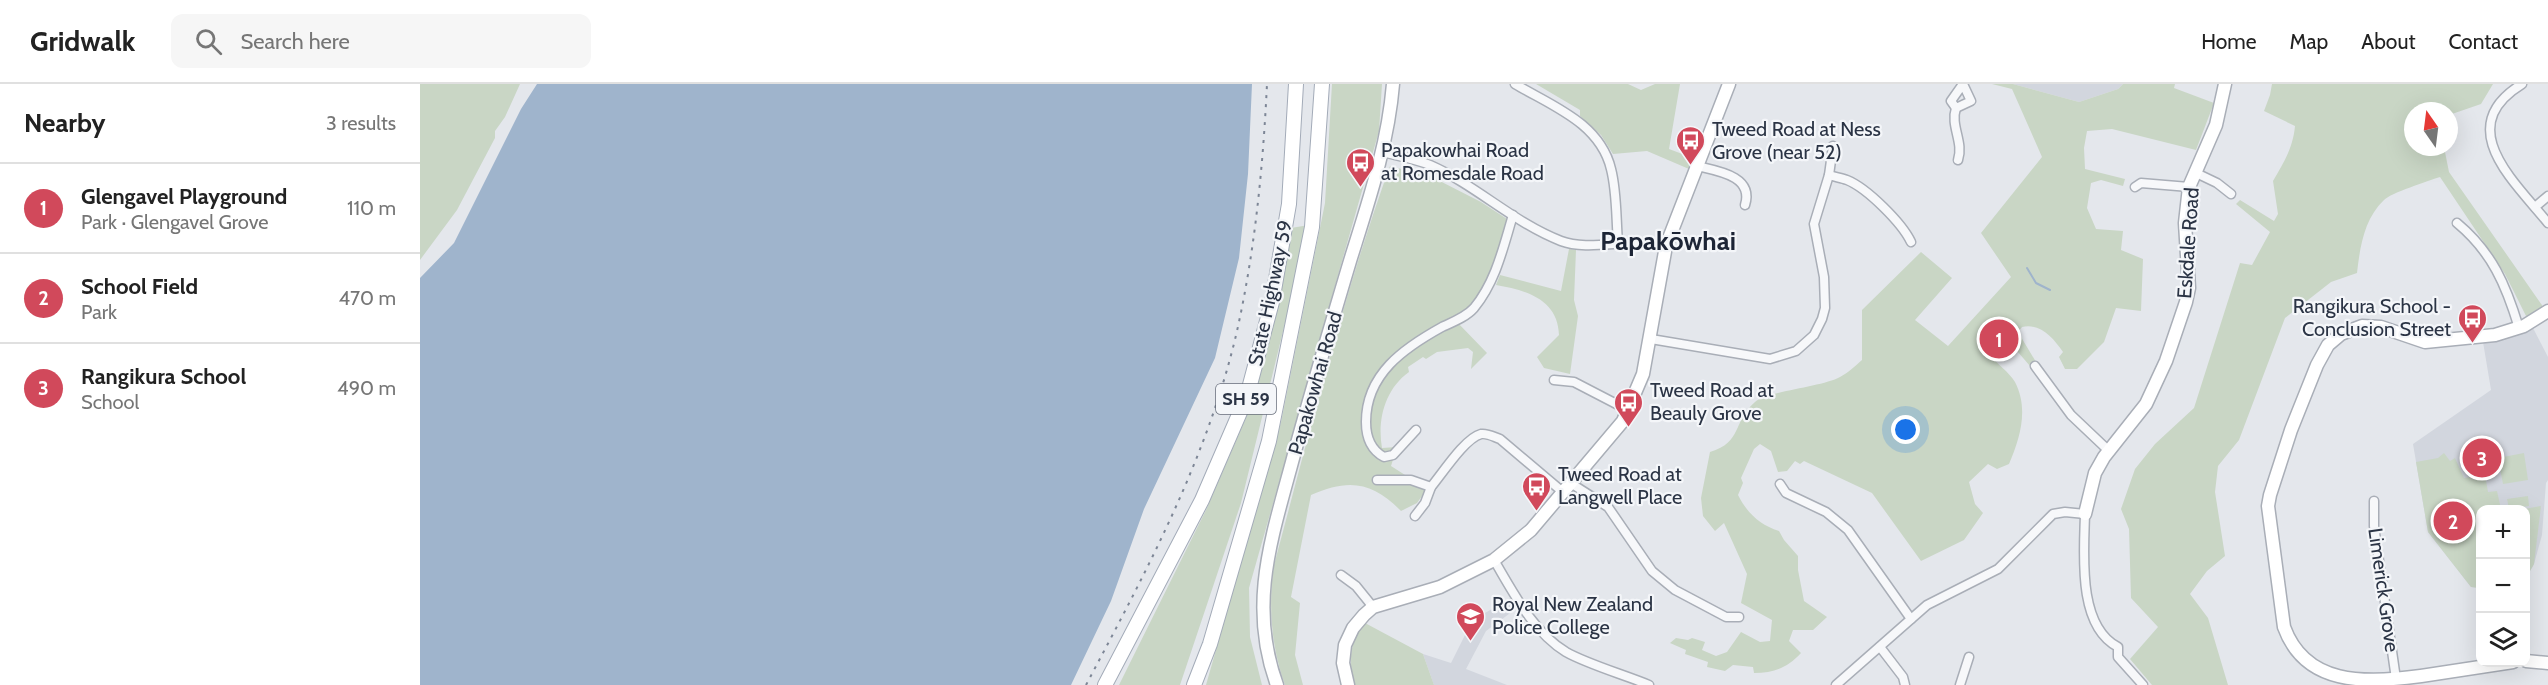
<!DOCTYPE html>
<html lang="en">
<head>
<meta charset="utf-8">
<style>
	body { margin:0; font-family:Cabin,sans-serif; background:#f6f6f6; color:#222 }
	.controls { position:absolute; right:18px; bottom:18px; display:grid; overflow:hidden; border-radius:12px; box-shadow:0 6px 24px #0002 }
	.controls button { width:54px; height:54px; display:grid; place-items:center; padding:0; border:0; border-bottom:2px solid #e0e0e0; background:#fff; color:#222; font:30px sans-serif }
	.compass { position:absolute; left:1984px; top:18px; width:54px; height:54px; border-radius:50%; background:#fff; box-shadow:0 6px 24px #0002; rotate:346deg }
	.you { position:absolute; left:1486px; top:346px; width:21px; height:21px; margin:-15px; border:4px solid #fff; border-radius:50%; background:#1a73e8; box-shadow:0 0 0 9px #1a73e833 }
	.badge { display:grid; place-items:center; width:39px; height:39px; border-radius:50%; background:#d1495b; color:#fff; font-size:20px; font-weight:700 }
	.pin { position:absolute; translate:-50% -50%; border:3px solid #fff; box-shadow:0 2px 6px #0006 }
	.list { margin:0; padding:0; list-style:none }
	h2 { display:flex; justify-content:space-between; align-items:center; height:78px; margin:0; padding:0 24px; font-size:26px }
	h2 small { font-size:20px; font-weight:400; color:#767676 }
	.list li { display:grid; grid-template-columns:39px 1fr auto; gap:18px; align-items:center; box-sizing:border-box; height:90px; padding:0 24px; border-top:2px solid #e0e0e0 }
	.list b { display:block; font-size:22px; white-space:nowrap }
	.list p { margin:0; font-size:20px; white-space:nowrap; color:#767676 }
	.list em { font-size:20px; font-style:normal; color:#767676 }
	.icon { flex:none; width:33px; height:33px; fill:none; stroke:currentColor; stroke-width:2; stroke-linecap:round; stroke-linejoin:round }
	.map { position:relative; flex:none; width:2128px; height:601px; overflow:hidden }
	header { display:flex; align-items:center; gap:36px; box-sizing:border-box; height:84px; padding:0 30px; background:#fff; border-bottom:2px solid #e0e0e0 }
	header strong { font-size:28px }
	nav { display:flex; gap:33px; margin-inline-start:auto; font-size:21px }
	.search { width:420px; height:54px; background:#f6f6f6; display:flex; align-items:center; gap:15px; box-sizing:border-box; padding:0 21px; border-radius:12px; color:#767676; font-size:22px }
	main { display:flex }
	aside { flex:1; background:#fff }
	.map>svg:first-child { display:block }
	.built { fill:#d2d6de }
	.green { fill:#c9d6c5 }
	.water { fill:#9fb4cc }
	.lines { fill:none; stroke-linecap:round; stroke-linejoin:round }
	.stream { stroke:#9fb4cc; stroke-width:2 }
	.street-casing { stroke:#a9aeb7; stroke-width:11 }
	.secondary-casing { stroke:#a9aeb7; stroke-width:15 }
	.primary-casing { stroke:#a3abb8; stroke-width:16 }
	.street { stroke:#f7f8fa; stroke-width:8 }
	.secondary { stroke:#fff; stroke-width:12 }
	.primary { stroke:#fff; stroke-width:14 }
	.rail { stroke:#7d8696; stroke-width:2; stroke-dasharray:3 6; stroke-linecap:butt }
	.labels { text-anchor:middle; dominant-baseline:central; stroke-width:4.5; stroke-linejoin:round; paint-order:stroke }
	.shield { fill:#f4f6f9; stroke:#676e7b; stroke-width:1.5 }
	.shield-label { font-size:18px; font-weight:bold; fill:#2b3445 }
	.poi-label { font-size:20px; fill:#2b3445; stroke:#f4f6f9; text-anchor:start }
	.street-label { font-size:20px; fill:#2b3445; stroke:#f4f6f9 }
	.district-label { font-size:26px; font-weight:bold; fill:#1d2536; stroke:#f4f6f9 }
</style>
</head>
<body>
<header>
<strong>Gridwalk</strong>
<div class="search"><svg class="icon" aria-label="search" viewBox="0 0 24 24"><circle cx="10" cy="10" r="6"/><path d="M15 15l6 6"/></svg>Search here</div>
<nav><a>Home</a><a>Map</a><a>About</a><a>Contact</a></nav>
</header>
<main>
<aside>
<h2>Nearby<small>3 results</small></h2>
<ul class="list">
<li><span class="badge">1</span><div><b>Glengavel Playground</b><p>Park · Glengavel Grove</p></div><em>110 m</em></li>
<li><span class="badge">2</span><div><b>School Field</b><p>Park</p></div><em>470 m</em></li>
<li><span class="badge">3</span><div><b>Rangikura School</b><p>School</p></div><em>490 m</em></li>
</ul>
</aside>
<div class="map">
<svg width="2128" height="601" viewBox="0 0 2128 601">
	<rect width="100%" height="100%" fill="#e4e7ec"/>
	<g class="built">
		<path d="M1593,0H1703L1698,5L1659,18Z"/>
		<path d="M2113,244L2128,273V396L2126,399L2122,451L2114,480L2106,494V426H2060V504L2051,503L2008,448L1993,360L2071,306L2063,258L2103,248Z"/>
		<path d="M1090,514L1097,524L1066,547L1046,585L1087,601H1014L1003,570L1031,579L1052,537Z"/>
	</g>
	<g class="green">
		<path d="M0,0H100L85,33L75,47V54L37,126L0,176Z"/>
		<path d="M912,0H962L959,47L829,504L830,553L842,601H786L861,338L905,119Z"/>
		<path d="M1116,0H1208L1221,6L1235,0H1260L1249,65L1273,74L1269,85L1227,67L1193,70L1181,51L1160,32V26Z"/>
		<path d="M1572,0H1593L1659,18L1698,5L1703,0H1755L1754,4L1794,19L1776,66L1692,45L1667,47L1664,64L1665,85L1705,95L1703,102L1681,96L1671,99L1667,124L1676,145L1703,147L1701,166L1723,175L1721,227L1696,224L1684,258L1657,285H1645L1639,273L1643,268C1633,254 1621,239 1602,243L1598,248L1616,278L1610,282L1591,260L1584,259L1569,270C1576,279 1589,288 1595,298C1609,325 1600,354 1589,380L1577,385L1568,380L1549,398L1555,420L1563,429L1544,456L1501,477L1452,409L1384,377L1380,380L1375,377L1367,387L1358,388L1351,367L1340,360L1334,365L1321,394L1323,399L1318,411C1327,429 1340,441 1359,447L1364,456L1378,472V486L1384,517L1407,533L1393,546H1373L1369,557L1381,569C1367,584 1354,589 1334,589L1333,583L1313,581L1305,587L1287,583L1288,578L1265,570L1266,566L1250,559L1256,554L1268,556L1272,554L1285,558L1282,566L1296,572L1307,568L1321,548L1340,558L1350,557L1352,536L1321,519L1327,490L1304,439L1295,447L1283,432L1281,414L1290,368C1323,358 1312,338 1335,318C1348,307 1402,303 1420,293C1428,289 1435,282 1442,276V226L1501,168L1532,194L1495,236L1528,262L1591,193L1561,149L1622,73L1592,5Z"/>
		<path d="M1852,0H2073L2061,20L2029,31V27H1993V63H2024L2029,88L2124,224L2107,234L2085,190L2020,93C2008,97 1971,109 1964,116C1944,135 1940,163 1937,189L1911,198L1865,234L1819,356L1798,382L1795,408L1805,472L1787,487L1770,510L1788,534L1808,601H1732L1710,575L1738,543L1711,514L1709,445L1701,425L1715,385L1735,360L1774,324L1820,179L1832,181L1850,148L1816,120L1820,116L1854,137L1858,130L1853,97C1864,78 1873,64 1875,42L1844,27L1850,11Z"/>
		<path d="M970,82L1012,93L1061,118L1087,135L1071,188L1051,223L1000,251L1003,257L1037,238L1067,269L1051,285L1053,268L1048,264L1017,268L1006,275L1003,273L988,283L989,288C965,305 957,336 962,364L977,363L971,382L1007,405L997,419L981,427C953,398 929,394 891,411L871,513L880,519L875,571L883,601H865C851,562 848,521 854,481C890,347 923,212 970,82Z"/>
		<path d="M889,141L821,419L760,601H699L786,426L835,313L871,144Z"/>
		<path d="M1149,165L1156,166L1154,216L1158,232L1150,290L1124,284L1117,273L1139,251C1138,215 1106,206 1076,201L1080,191L1141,207Z"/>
		<path d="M2024,369L2030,377L2035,374L2044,394L2065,391L2068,408L2077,407L2081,425L2060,426V504L2051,503L2008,448L1996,378L2018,374Z"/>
		<path d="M2104,369L2108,396L2083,400L2078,374Z"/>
		<path d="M2108,412L2109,422L2089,425L2087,415Z"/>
		<path d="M2121,422L2114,480L2106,494L2104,425Z"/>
		<path d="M945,539L1003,570L1014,601H935C928,580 929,556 945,539Z"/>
	</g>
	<path class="water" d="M117,0H832L828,90L819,174L795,274L724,425L691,517L651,601H0V194L34,159L101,25Z"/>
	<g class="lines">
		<path class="stream" d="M1607,184L1616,199L1630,206"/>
		<defs>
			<g id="street">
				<path d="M1095,0C1132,22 1180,39 1191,85C1197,108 1196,135 1198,158"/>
				<path d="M1543,0L1551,17L1536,24L1531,17L1543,0"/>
				<path d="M2102,0C2032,43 2094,97 2128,139"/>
				<path d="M1536,24C1530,42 1544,58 1538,76"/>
				<path d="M962,68C978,72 995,75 1010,81C1056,101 1094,139 1141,157C1170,168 1212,153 1246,162"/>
				<path d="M1277,82C1298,87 1334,92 1325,121"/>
				<path d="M1774,88L1797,99L1811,110"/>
				<path d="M1409,91C1415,93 1422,94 1427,96C1447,104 1482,139 1491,158"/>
				<path d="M1715,103L1721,99L1769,103"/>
				<path d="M2115,123L2128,112"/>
				<path d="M2037,139C2072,168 2086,201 2099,244"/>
				<path d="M1231,255L1350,275L1376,267L1394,251L1402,235L1405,224L1404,193L1394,140L1409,91L1413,62"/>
				<path d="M1615,282L1651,331L1689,367"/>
				<path d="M1134,296L1154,298L1208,326"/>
				<path d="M996,346L973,371L964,373C951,366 946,353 946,338C946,290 984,264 1022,243C1033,238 1046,233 1054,224C1076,197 1083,164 1093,131"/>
				<path d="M957,396H991L1011,403C1022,390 1045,354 1061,350C1068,349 1074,353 1080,355L1144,409"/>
				<path d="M1152,400L1188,423L1232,487L1255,506L1306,533H1319"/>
				<path d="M1360,400L1366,409L1406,428L1428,446L1491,535"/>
				<path d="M1954,417V442L1976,595"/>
				<path d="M995,432L1005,419L1011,403"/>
				<path d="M1074,476C1093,508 1113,548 1146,568C1167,580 1205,591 1229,601"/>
				<path d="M921,491L936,502L953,523"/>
				<path d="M1460,563L1483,593L1485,601"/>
				<path d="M1416,601L1507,521L1578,485L1633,430L1645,428L1665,430C1664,469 1657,542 1698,563V573L1723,601"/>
				<path d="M1540,601L1549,573"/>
			</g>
			<g id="secondary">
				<path d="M1665,430L1675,389L1684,373L1726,320L1746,277L1766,218L1769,204L1765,139L1769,103L1796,41L1805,0"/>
				<path d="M2106,577L2128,579"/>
				<path d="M2093,578C2062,583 2032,587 2001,592C1944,600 1885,601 1864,543L1848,422L1850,411L1871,346L1897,281L1908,261L1921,250L1942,242L1961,243L2005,258L2075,251L2104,242L2128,227"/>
				<path d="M857,601C828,522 851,456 872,378C890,311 910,244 930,177C948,119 968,61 973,0"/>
				<path d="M928,601L923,579L925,561L933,544L944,531L953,523L1020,503L1074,476L1111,446L1203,337L1223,290L1246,162L1309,0"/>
			</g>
			<g id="primary">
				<path d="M685,601L782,416L827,312L852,218L869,120L876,0"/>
				<path d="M774,601L790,560L849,357L892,143L902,0"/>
			</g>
		</defs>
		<use href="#street" class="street-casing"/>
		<use href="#secondary" class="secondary-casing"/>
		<use href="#primary" class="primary-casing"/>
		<use href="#street" class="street"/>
		<use href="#secondary" class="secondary"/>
		<use href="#primary" class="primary"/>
		<path class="rail" d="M666,601C726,488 788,373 817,247C835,166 843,83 847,0"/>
	</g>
	<defs>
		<symbol id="bus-pin" viewBox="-11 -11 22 30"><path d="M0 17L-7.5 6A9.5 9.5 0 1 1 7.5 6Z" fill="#d1495b" stroke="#f4f6f9"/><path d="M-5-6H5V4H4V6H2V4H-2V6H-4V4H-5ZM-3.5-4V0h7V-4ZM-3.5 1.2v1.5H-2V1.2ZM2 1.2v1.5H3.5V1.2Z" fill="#fff"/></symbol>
		<symbol id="university-pin" viewBox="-11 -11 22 30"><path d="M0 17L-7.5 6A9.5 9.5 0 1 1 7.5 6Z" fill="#d1495b" stroke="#f4f6f9"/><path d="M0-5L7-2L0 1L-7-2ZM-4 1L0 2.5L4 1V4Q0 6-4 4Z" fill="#fff"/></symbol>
	</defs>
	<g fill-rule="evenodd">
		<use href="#bus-pin" x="1254" y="40" width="33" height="45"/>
		<use href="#bus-pin" x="924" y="62" width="33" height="45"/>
		<use href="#bus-pin" x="2036" y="218" width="33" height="45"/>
		<use href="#bus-pin" x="1192" y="302" width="33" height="45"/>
		<use href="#bus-pin" x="1100" y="386" width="33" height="45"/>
		<use href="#university-pin" x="1034" y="516" width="33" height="45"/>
	</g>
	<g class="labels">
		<rect class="shield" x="796" y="300" width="60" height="30" rx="4.5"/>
		<g class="shield-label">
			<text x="826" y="315">SH 59</text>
		</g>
		<g class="poi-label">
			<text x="1292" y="45">Tweed Road at Ness<tspan x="1292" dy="23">Grove (near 52)</tspan></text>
			<text x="961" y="66">Papakowhai Road<tspan x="961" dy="23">at Romesdale Road</tspan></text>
			<text x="2031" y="222" text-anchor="end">Rangikura School -<tspan x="2031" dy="23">Conclusion Street</tspan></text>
			<text x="1230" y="306">Tweed Road at<tspan x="1230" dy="23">Beauly Grove</tspan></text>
			<text x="1138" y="390">Tweed Road at<tspan x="1138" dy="23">Langwell Place</tspan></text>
			<text x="1072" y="520">Royal New Zealand<tspan x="1072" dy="23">Police College</tspan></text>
		</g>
		<g class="street-label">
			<text transform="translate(1768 159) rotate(-86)">Eskdale Road</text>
			<text transform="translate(850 209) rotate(-78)">State Highway 59</text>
			<text transform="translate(895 299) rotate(-74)">Papakowhai Road</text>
			<text transform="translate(1964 506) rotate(82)">Limerick Grove</text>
		</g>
		<g class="district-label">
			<text x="1248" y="157">Papakōwhai</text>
		</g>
	</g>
</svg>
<div class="controls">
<button>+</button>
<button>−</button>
<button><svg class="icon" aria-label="layers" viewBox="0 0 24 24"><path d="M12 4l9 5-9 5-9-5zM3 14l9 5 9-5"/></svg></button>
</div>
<svg class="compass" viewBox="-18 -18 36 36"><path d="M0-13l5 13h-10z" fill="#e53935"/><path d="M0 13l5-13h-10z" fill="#767676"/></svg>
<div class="you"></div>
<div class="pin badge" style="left:1579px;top:255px">1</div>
<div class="pin badge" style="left:2033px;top:437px">2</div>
<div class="pin badge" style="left:2062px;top:374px">3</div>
</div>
</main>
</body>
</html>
